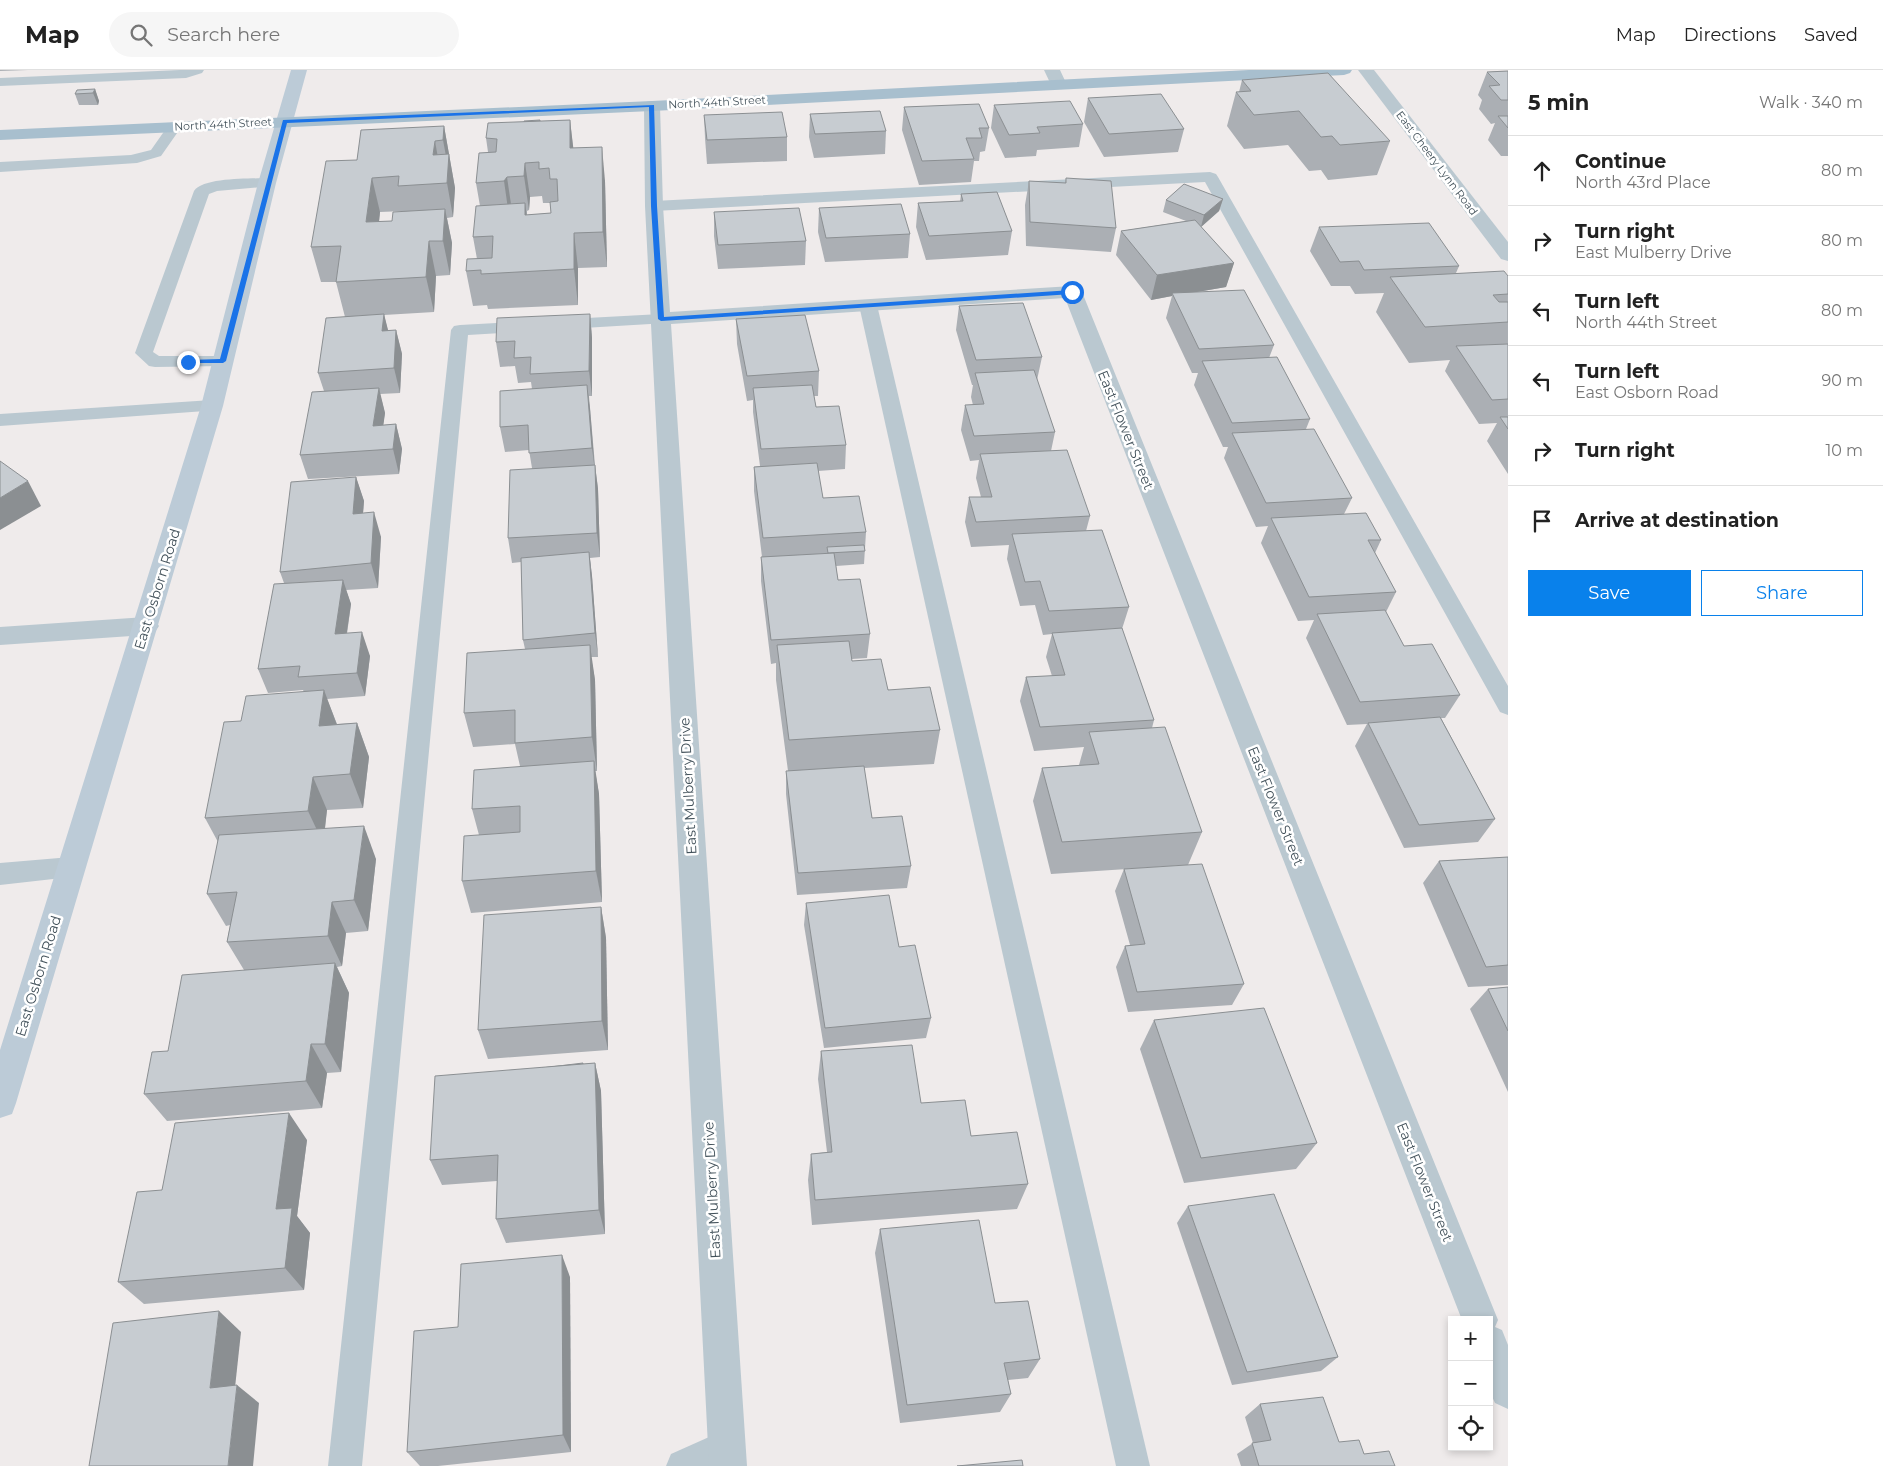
<!DOCTYPE html>
<html lang="en">
<head>
<meta charset="utf-8">
<style>
	body { margin:0; font-family:Montserrat,sans-serif; background:#f6f6f6; color:#222 }
	.controls { position:absolute; right:15px; bottom:15px; display:grid; overflow:hidden; border-radius:0px; box-shadow:0 2px 8px #0003 }
	.controls button { width:45px; height:45px; display:grid; place-items:center; padding:0; border:0; border-bottom:1px solid #e0e0e0; background:#fff; color:#222; font:25px sans-serif }
	.stop { position:absolute; width:15px; height:15px; margin:-11px; border:4px solid #1a73e8; border-radius:50%; background:#fff }
	.stop.end { background:#1a73e8; border-color:#fff; box-shadow:0 1px 5px #0008 }
	.list { margin:0; padding:0; list-style:none }
	h2 { display:flex; justify-content:space-between; align-items:center; height:65px; margin:0; padding:0 20px; font-size:21px }
	h2 small { font-size:16px; font-weight:400; color:#767676 }
	.list li { display:grid; grid-template-columns:32px 1fr auto; gap:15px; align-items:center; box-sizing:border-box; height:70px; padding:0 20px; border-top:1px solid #e0e0e0 }
	.list b { display:block; font-size:19px; white-space:nowrap }
	.list p { margin:0; font-size:16px; white-space:nowrap; color:#767676 }
	.list em { font-size:16px; font-style:normal; color:#767676 }
	.actions { display:flex; gap:10px; padding:15px 20px }
	.actions a { flex:1; padding:11px 0; border:1px solid #0981eb; border-radius:0px; text-align:center; font-size:18px; color:#0981eb }
	.actions .main { background:#0981eb; color:#fff }
	.icon { flex:none; width:28px; height:28px; fill:none; stroke:currentColor; stroke-width:2; stroke-linecap:round; stroke-linejoin:round }
	.map { position:relative; flex:none; width:1508px; height:1396px; overflow:hidden }
	header { display:flex; align-items:center; gap:30px; box-sizing:border-box; height:70px; padding:0 25px; background:#fff; border-bottom:1px solid #e0e0e0 }
	header strong { font-size:24px }
	nav { display:flex; gap:28px; margin-inline-start:auto; font-size:18px }
	.search { width:350px; height:45px; background:#f6f6f6; display:flex; align-items:center; gap:12px; box-sizing:border-box; padding:0 18px; border-radius:28px; color:#767676; font-size:19px }
	main { display:flex }
	aside { flex:1; background:#fff }
	.map>svg:first-child { display:block }
	.lines { fill:none; stroke-linecap:round; stroke-linejoin:round }
	.lane { fill:#bac8d0; fill-rule:evenodd }
	.street { fill:#bac8d0; fill-rule:evenodd }
	.secondary { fill:#bccbd7; fill-rule:evenodd }
	.primary { fill:#a8bfce; fill-rule:evenodd }
	.wall { fill:#abafb4; fill-rule:evenodd }
	.shaded-wall { fill:#8b8f92 }
	.building { fill:#c7ccd1; stroke:#8b8f92 }
	.route { fill:#1a73e8 }
	.labels { text-anchor:middle; dominant-baseline:central; stroke-width:5; stroke-linejoin:round; paint-order:stroke }
	.far-street-label { font-size:11px; fill:#42515a; stroke:#fff }
	.street-label { font-size:14px; fill:#42515a; stroke:#fff }
</style>
</head>
<body>
<header>
<strong>Map</strong>
<div class="search"><svg class="icon" aria-label="search" viewBox="0 0 24 24"><circle cx="10" cy="10" r="6"/><path d="M15 15l6 6"/></svg>Search here</div>
<nav><a>Map</a><a>Directions</a><a>Saved</a></nav>
</header>
<main>
<div class="map">
<svg width="1508" height="1396" viewBox="0 0 1508 1396">
	<rect width="100%" height="100%" fill="#efebeb"/>
	<g class="lines">
		<g class="lane">
			<path d="M180,0H204L202,3L186,8L0,16V8Z"/>
			<path d="M175,52L180,53L182,56L161,86L137,93L0,102V92L131,85L151,80L170,53Z"/>
			<path d="M1210,102L1216,104L1218,107L1508,616V645L1500,642L1205,112L654,141L648,139L646,136L648,133L654,131Z"/>
			<path d="M267,108L273,110L275,113L273,116L217,121L209,124L153,282L159,286H223L229,287L232,291L229,295L223,296L155,297L149,296L135,283L194,121C204,107 250,109 267,108Z"/>
			<path d="M868,230L874,231L877,235L1150,1396H1116L859,235L862,231Z"/>
			<path d="M661,244L667,245L670,249L667,253L468,265L362,1396H328L451,260L454,256L460,255Z"/>
			<path d="M212,330L219,332L221,336L219,340L0,356V344Z"/>
			<path d="M71,787L80,790L84,797L80,804L71,807L0,815V793Z"/>
			<path d="M727,1359L739,1364L744,1376L739,1388L721,1396H666L671,1384Z"/>
		</g>
		<g class="street">
			<path d="M1044,0H1060L1067,15L1065,19H1053Z"/>
			<path d="M1358,0H1374L1508,172V191L1501,189Z"/>
			<path d="M652,31L658,32L660,36L663,136L670,242L1072,216L1079,218L1082,222L1498,1250L1495,1257L1502,1260L1508,1275V1339L1495,1333L1489,1320V1250H1462L1065,228L671,254L747,1396H709L645,136L644,36L646,32Z"/>
			<path d="M146,547L155,550L159,556L155,562L146,565L0,575V557Z"/>
		</g>
		<path class="secondary" d="M291,0H307L276,113L223,336L16,1033L12,1044L0,1048V980L201,336L258,113Z"/>
		<path class="primary" d="M1249,0H1352L1350,3L1344,5L652,41L0,70V60L652,31Z"/>
	</g>
	<g class="wall">
		<path d="M0,0H28L0,1Z"/>
		<path d="M1508,1V86H1501L1488,70L1495,53L1491,54L1479,39L1482,30L1478,25L1487,2Z"/>
		<path d="M1242,10L1390,71L1377,105L1328,110L1321,100L1309,101L1288,75L1244,79L1227,56L1236,22H1239Z"/>
		<path d="M95,19L99,31L98,35H79L75,24Z"/>
		<path d="M1088,28L1184,59L1178,82L1104,87L1084,52Z"/>
		<path d="M994,35L1083,54L1079,77L1037,80L1036,86L1005,88L991,58Z"/>
		<path d="M904,37L989,58L985,81L980,82L979,91H974L971,112L919,115L902,60Z"/>
		<path d="M810,44L886,61L885,84L814,88L809,67Z"/>
		<path d="M704,45L787,67V91L707,94L705,68Z"/>
		<path d="M570,50L573,78L605,111L607,197L578,198V235L488,239L487,235L473,236L466,201L477,189L473,167L480,136L476,113L488,82L486,68L540,51ZM542,126L543,133H550L551,143L527,145V141L529,140L530,127Z"/>
		<path d="M444,56L455,118L453,147L447,148L452,173L450,205L436,206L434,242L384,245L388,261L396,260L402,284L400,323L380,324L385,343L383,355L396,354L402,379L399,404L308,409L300,385L324,321L318,303L345,247L336,212H321L311,177L357,90ZM404,141L392,151L379,152L380,142Z"/>
		<path d="M1066,108L1116,158L1111,182L1026,176L1025,135L1029,111L1065,113Z"/>
		<path d="M961,124L1012,161L1008,185L926,190L916,157L918,133L960,132Z"/>
		<path d="M1223,129L1219,141L1201,157L1234,193L1226,217L1197,222L1274,275L1269,288L1310,349L1306,359L1352,428L1344,444L1381,470L1375,483L1396,522L1386,542L1404,576L1460,625L1445,648H1441L1495,749L1478,772L1404,778L1355,676L1367,654L1347,655L1306,568L1314,550L1298,551L1261,473L1268,456L1256,457L1224,388L1228,377H1223L1194,315L1198,303H1192L1166,248L1172,226L1151,230L1116,185L1121,161L1186,151L1163,142L1166,130Z"/>
		<path d="M819,138L910,164L908,188L825,192L818,162Z"/>
		<path d="M714,142L806,171L805,195L718,199L714,166Z"/>
		<path d="M1319,157L1459,196L1456,203L1508,206V404L1487,371L1497,353L1479,354L1445,301L1450,290L1409,293L1376,242L1384,223L1355,224L1350,216H1331L1310,181Z"/>
		<path d="M959,236L1042,287L1037,310L1055,362L1051,381L1090,446L1086,461L1129,537L1122,559L1154,650L1152,658L1202,762L1188,795L1051,804L1033,731L1042,698L1079,695L1084,677L1034,681L1020,631L1026,607L1052,606L1046,587L1052,564L1043,565L1035,535L1020,536L1007,489L1009,475L971,477L965,452L969,427H981L976,408L979,390L970,391L961,360L965,335H973L971,327L973,315H972L956,260Z"/>
		<path d="M590,244L592,268V326H589L595,395L598,419L600,487L590,488L592,506L598,587H591L595,610L597,701H595L599,724L602,832L471,843L462,811L479,765L472,739L520,696L515,674L473,677L464,643L525,579L523,570L521,492L512,493L508,468L532,398L529,380L505,382L500,357L532,319L531,312L518,313L515,296L500,297L496,272Z"/>
		<path d="M736,249L819,301L818,326H814L816,337L846,375L845,399L818,401L823,428L866,462L864,494L836,496L838,510L870,564L867,588L852,589V591L940,660L934,694L864,698L872,748L911,796L907,818L797,825L786,724V701H788L776,610V593L771,594L761,511V487H762L754,421V397L760,396L753,342V330L747,331L737,274Z"/>
		<path d="M356,407L364,431L363,443L381,467L378,518L346,520L351,534L347,564L370,586L365,626L327,629L337,654L357,653L369,687L363,738L327,740L325,759L376,789L368,861L346,863L342,896L337,897L349,923L341,1002L327,1003L322,1038L167,1051L144,1024L168,981L244,900L227,872L230,855L226,856L207,824L218,772L205,748L241,651L304,622L303,620L268,623L258,599L284,513L280,502Z"/>
		<path d="M1508,787V915L1468,917L1423,813L1439,791Z"/>
		<path d="M1124,799L1244,914L1232,935L1128,942L1116,897L1125,876L1130,875L1115,821Z"/>
		<path d="M806,833L899,877L931,948L926,968L824,978L804,855Z"/>
		<path d="M601,837L606,868L608,980L488,989L478,960Z"/>
		<path d="M1508,917V1022L1470,939L1488,919Z"/>
		<path d="M1154,950L1317,1073L1296,1099L1184,1113L1140,979Z"/>
		<path d="M821,981L921,1033L1028,1114L1017,1139L812,1155L808,1110L811,1084L827,1082L818,1009Z"/>
		<path d="M595,993L601,1021L605,1164L506,1173L496,1149L497,1111L442,1115L430,1090L583,994Z"/>
		<path d="M307,1070L297,1146L310,1163L304,1220L144,1234L118,1212L162,1120Z"/>
		<path d="M1188,1136L1338,1287L1321,1301L1232,1315L1177,1153Z"/>
		<path d="M880,1159L995,1233L1040,1289L1028,1308L1008,1310L1011,1324L1000,1342L900,1353L875,1183Z"/>
		<path d="M570,1207L571,1382L438,1396H420L407,1382L458,1257Z"/>
		<path d="M1260,1334L1364,1384L1395,1396H1241L1237,1384L1253,1373L1245,1347Z"/>
	</g>
	<g class="shaded-wall">
		<path d="M95,19L99,31L98,35L93,23Z"/>
		<path d="M570,50L574,84L570,78Z"/>
		<path d="M444,56L455,118L453,147L447,113L448,97L443,70Z"/>
		<path d="M435,71L441,105L433,85Z"/>
		<path d="M602,77L605,111L607,197L603,162Z"/>
		<path d="M525,93L530,127L529,140L524,106Z"/>
		<path d="M507,107L512,141L509,146L504,111Z"/>
		<path d="M372,108L380,142L375,187L366,152Z"/>
		<path d="M1223,129L1219,141L1201,157L1204,145Z"/>
		<path d="M525,133L530,168L525,145Z"/>
		<path d="M445,139L452,173L450,205L443,171Z"/>
		<path d="M574,163L578,198V235L574,199Z"/>
		<path d="M429,171L436,206L434,242L426,207Z"/>
		<path d="M1234,193L1226,217L1174,226L1172,223V226L1151,230L1157,205Z"/>
		<path d="M384,244L390,268L382,261Z"/>
		<path d="M590,244L592,268V326L589,301Z"/>
		<path d="M396,260L402,284L400,323L394,298Z"/>
		<path d="M587,315L590,339L595,402L592,378Z"/>
		<path d="M379,318L385,343L380,380L373,356Z"/>
		<path d="M396,354L402,379L399,404L393,379Z"/>
		<path d="M595,395L598,419L600,487L597,463Z"/>
		<path d="M356,407L364,431L361,468L353,444Z"/>
		<path d="M28,411L41,436L0,460V428Z"/>
		<path d="M374,442L381,467L378,518L371,493Z"/>
		<path d="M589,482L592,506L598,587L595,563Z"/>
		<path d="M343,510L351,534L343,588L335,564Z"/>
		<path d="M362,562L370,586L365,626L357,603Z"/>
		<path d="M590,575L595,610L597,701L592,667Z"/>
		<path d="M324,620L337,655L319,656Z"/>
		<path d="M357,653L369,687L363,738L350,704Z"/>
		<path d="M594,691L599,724L602,832L596,801Z"/>
		<path d="M313,707L327,740L323,773L308,741Z"/>
		<path d="M364,756L376,789L368,861L354,830Z"/>
		<path d="M332,832L346,863L342,896L328,866Z"/>
		<path d="M601,837L606,868L608,980L602,951Z"/>
		<path d="M335,893L349,923L341,1002L325,974Z"/>
		<path d="M311,974L327,1003L322,1038L306,1011Z"/>
		<path d="M595,993L601,1021L605,1164L599,1140Z"/>
		<path d="M289,1043L307,1070L297,1146L310,1163L304,1220L285,1198L276,1139Z"/>
		<path d="M562,1185L570,1207L571,1382L563,1365Z"/>
		<path d="M219,1241L241,1262L233,1336L210,1318Z"/>
		<path d="M237,1315L259,1333L253,1396H228Z"/>
	</g>
	<g class="building">
		<path d="M1508,1V30H1501L1489,16L1500,15L1487,2Z"/>
		<path d="M1328,3L1390,71L1340,75L1332,66L1321,67L1299,41L1254,45L1236,22L1251,21L1242,10Z"/>
		<path d="M95,19L93,23L75,24L77,20Z"/>
		<path d="M1161,24L1184,59L1109,64L1088,28Z"/>
		<path d="M1070,31L1083,54L1037,57L1040,63L1009,65L994,35Z"/>
		<path d="M979,34L989,58H979L982,68H966L974,89L922,91L904,37Z"/>
		<path d="M880,41L886,61L815,64L810,44Z"/>
		<path d="M782,42L787,67L707,70L704,45Z"/>
		<path d="M1498,46H1508V58Z"/>
		<path d="M540,50V51L524,52V51Z"/>
		<path d="M570,50V78L602,77L603,162L574,163V199L481,204V200L466,201L467,189L492,188L493,166L473,167L476,136L525,133V145L551,143L550,132L558,131L557,109H550L549,98L539,99V92L525,93L524,106L507,107L504,111L476,113L479,83L496,82L497,69L486,68L488,53Z"/>
		<path d="M444,56L443,70L435,71L433,85L449,84L447,113L398,116L399,106L372,108L366,152L392,151L393,142L445,139L443,171H429L426,207L336,212L341,176L311,177L326,91L357,90L361,60Z"/>
		<path d="M1066,108L1111,111L1116,158L1030,152L1029,111L1066,113Z"/>
		<path d="M1184,114L1223,129L1204,145L1166,130Z"/>
		<path d="M997,122L1012,161L929,166L918,133L963,131L961,124Z"/>
		<path d="M901,134L910,164L826,168L819,138Z"/>
		<path d="M799,138L806,171L718,175L714,142Z"/>
		<path d="M1195,150L1234,193L1157,205L1121,161Z"/>
		<path d="M1429,153L1459,196L1364,200L1359,191L1340,192L1319,157Z"/>
		<path d="M1504,201L1508,206V224L1493,225L1499,232H1508V252L1425,257L1390,207Z"/>
		<path d="M1244,220L1274,275L1199,279L1172,223Z"/>
		<path d="M1023,233L1042,287L976,290L959,236Z"/>
		<path d="M384,244L382,261L396,260L394,298L318,303L326,248Z"/>
		<path d="M590,244L589,301L530,304L531,287L514,288L515,271L496,272L497,248Z"/>
		<path d="M805,245L819,301L747,306L736,249Z"/>
		<path d="M1508,274V329L1492,330L1456,276Z"/>
		<path d="M1277,287L1310,349L1232,353L1202,291Z"/>
		<path d="M1034,300L1055,362L974,366L965,335L984,334L975,303Z"/>
		<path d="M587,315L592,378L529,383L528,355L500,357V321Z"/>
		<path d="M812,315L816,337L839,336L846,375L761,379L753,318Z"/>
		<path d="M379,318L373,356L396,354L393,379L300,385L312,322Z"/>
		<path d="M1500,347H1508V359Z"/>
		<path d="M1314,359L1352,428L1266,433L1232,363Z"/>
		<path d="M1067,380L1090,446L976,452L969,427H992L980,384Z"/>
		<path d="M0,391L28,411L0,428Z"/>
		<path d="M817,393L823,428L859,426L866,462L763,468L754,397Z"/>
		<path d="M595,395L597,463L508,468L510,400Z"/>
		<path d="M356,407L353,444L374,442L371,493L280,502L291,412Z"/>
		<path d="M1366,443L1381,470H1368L1396,522L1309,527L1271,448Z"/>
		<path d="M1102,460L1129,537L1049,541L1040,511L1025,512L1012,464Z"/>
		<path d="M864,475L865,481L828,483L827,477Z"/>
		<path d="M589,482L595,563L523,570L521,488Z"/>
		<path d="M834,483L838,510L860,509L870,564L771,570L761,487Z"/>
		<path d="M343,510L335,564L362,562L357,603L298,607L300,596L258,599L274,514Z"/>
		<path d="M1385,540L1404,576L1432,574L1460,625L1360,632L1317,544Z"/>
		<path d="M1122,558L1154,650L1040,657L1026,607L1065,605L1052,563Z"/>
		<path d="M849,571L852,591L881,589L888,620L930,617L940,660L789,670L777,575Z"/>
		<path d="M590,575L592,667L515,673V640L464,643L467,583Z"/>
		<path d="M324,620L319,656L357,653L350,704L313,707L308,741L205,748L224,652L241,651L246,626Z"/>
		<path d="M1440,647L1495,749L1419,755L1368,653Z"/>
		<path d="M1165,657L1202,762L1062,772L1042,698L1099,694L1089,662Z"/>
		<path d="M594,691L596,801L462,811L464,766L520,762V736L472,739L474,700Z"/>
		<path d="M864,696L872,748L902,746L911,796L798,803L786,701Z"/>
		<path d="M364,756L354,830L332,832L328,866L227,872L237,822L207,824L219,765Z"/>
		<path d="M1508,787V895L1486,897L1439,791Z"/>
		<path d="M1202,794L1244,914L1137,922L1125,876L1145,874L1124,799Z"/>
		<path d="M889,825L899,877L915,875L931,948L825,958L806,833Z"/>
		<path d="M601,837L602,951L478,960L484,845Z"/>
		<path d="M335,893L325,974H311L306,1011L144,1024L152,982L168,981L182,905Z"/>
		<path d="M1508,917V961L1488,919Z"/>
		<path d="M1264,938L1317,1073L1201,1088L1154,950Z"/>
		<path d="M912,975L921,1033L965,1030L971,1066L1017,1062L1028,1114L815,1130L811,1084L832,1082L821,981Z"/>
		<path d="M583,993V994L542,998Z"/>
		<path d="M595,993L599,1140L496,1149L498,1085L430,1090L435,1006Z"/>
		<path d="M289,1043L276,1139L292,1138L285,1198L118,1212L137,1122L162,1120L175,1053Z"/>
		<path d="M1274,1124L1338,1287L1247,1302L1188,1136Z"/>
		<path d="M979,1150L995,1233L1028,1231L1040,1289L1004,1293L1011,1324L907,1335L880,1159Z"/>
		<path d="M562,1185L563,1365L407,1382L414,1261L458,1257L461,1194Z"/>
		<path d="M219,1241L210,1318L237,1315L228,1396H89L113,1253Z"/>
		<path d="M1323,1327L1339,1372L1359,1370L1364,1384L1389,1381L1395,1396H1259L1252,1373L1271,1370L1260,1334Z"/>
		<path d="M1022,1390L1023,1396H957Z"/>
	</g>
	<path class="route" d="M654,35L657,136L664,247L1072,220L1075,222L1072,224L661,251L658,249L651,136L649,37L287,53L226,291L223,293H188L185,292L188,290L220,289L283,50Z"/>
	<g class="labels">
		<g class="far-street-label">
			<text transform="translate(717 32) rotate(-3)">North 44th Street</text>
			<text transform="translate(223 54) rotate(-3)">North 44th Street</text>
			<text transform="translate(1437 93) rotate(53)">East Cheery Lynn Road</text>
		</g>
		<g class="street-label">
			<text transform="translate(1126 360) rotate(68)">East Flower Street</text>
			<text transform="translate(157 519) rotate(-73)">East Osborn Road</text>
			<text transform="translate(688 716) rotate(-93)">East Mulberry Drive</text>
			<text transform="translate(1276 736) rotate(68)">East Flower Street</text>
			<text transform="translate(38 906) rotate(-73)">East Osborn Road</text>
			<text transform="translate(1425 1112) rotate(68)">East Flower Street</text>
			<text transform="translate(712 1120) rotate(-93)">East Mulberry Drive</text>
		</g>
	</g>
</svg>
<div class="controls">
<button>+</button>
<button>−</button>
<button><svg class="icon" aria-label="locate" viewBox="0 0 24 24"><circle cx="12" cy="12" r="6"/><path d="M12 2v4M12 18v4M2 12h4M18 12h4"/></svg></button>
</div>
<div class="stop" style="left:1072px;top:222px"></div>
<div class="stop end" style="left:188px;top:292px"></div>
</div>
<aside>
<h2>5 min<small>Walk · 340 m</small></h2>
<ul class="list">
<li><svg class="icon" aria-label="ahead" viewBox="0 0 24 24"><path d="M12 20V5M6 11l6-6 6 6"/></svg><div><b>Continue</b><p>North 43rd Place</p></div><em>80 m</em></li>
<li><svg class="icon" aria-label="right" viewBox="0 0 24 24"><path d="M7 20v-9h11M14 6l5 5-5 5"/></svg><div><b>Turn right</b><p>East Mulberry Drive</p></div><em>80 m</em></li>
<li><svg class="icon" aria-label="left" viewBox="0 0 24 24"><path d="M17 20v-9H6M10 6l-5 5 5 5"/></svg><div><b>Turn left</b><p>North 44th Street</p></div><em>80 m</em></li>
<li><svg class="icon" aria-label="left" viewBox="0 0 24 24"><path d="M17 20v-9H6M10 6l-5 5 5 5"/></svg><div><b>Turn left</b><p>East Osborn Road</p></div><em>90 m</em></li>
<li><svg class="icon" aria-label="right" viewBox="0 0 24 24"><path d="M7 20v-9h11M14 6l5 5-5 5"/></svg><div><b>Turn right</b></div><em>10 m</em></li>
<li><svg class="icon" aria-label="arrive" viewBox="0 0 24 24"><path d="M6 21V4h12l-3 4 3 4H6"/></svg><div><b>Arrive at destination</b></div></li>
</ul>
<div class="actions"><a class="main">Save</a><a>Share</a></div>
</aside>
</main>
</body>
</html>
